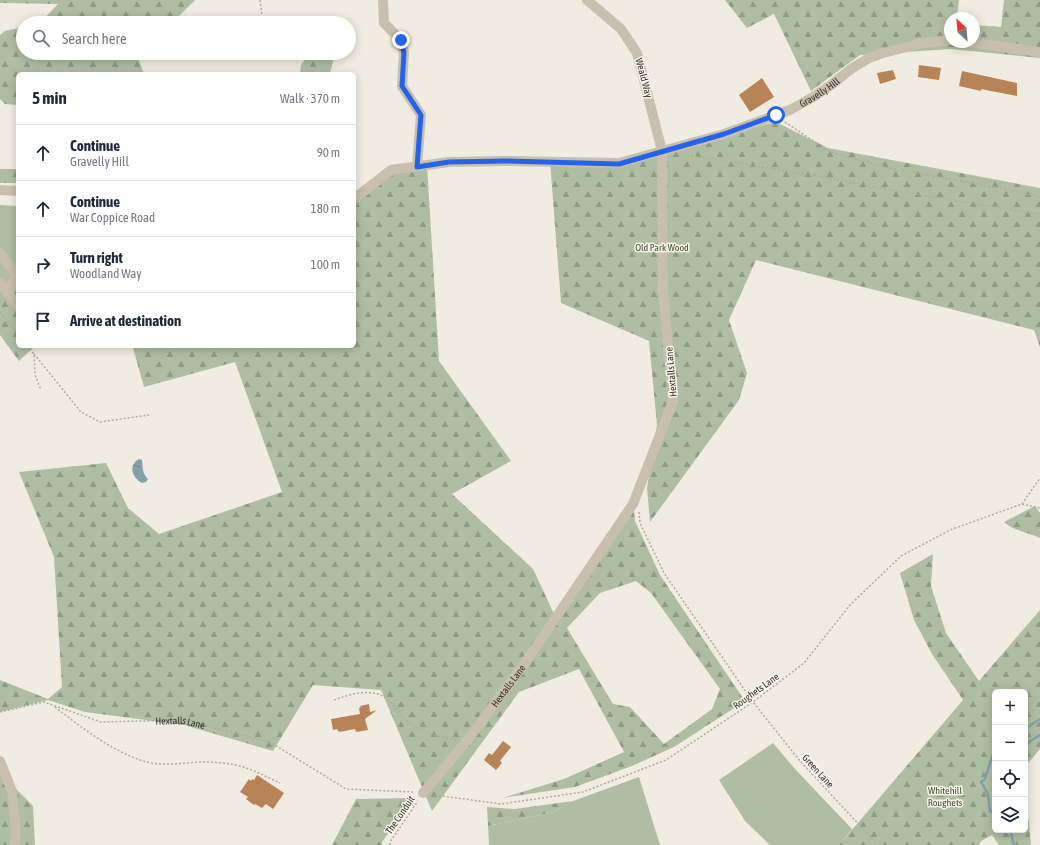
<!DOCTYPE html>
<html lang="en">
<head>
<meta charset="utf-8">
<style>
	body { margin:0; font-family:"Asap Condensed",sans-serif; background:#f6f6f7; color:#1f2937 }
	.controls { position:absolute; right:12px; bottom:12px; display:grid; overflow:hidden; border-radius:6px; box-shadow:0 2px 10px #0003 }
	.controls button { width:36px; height:36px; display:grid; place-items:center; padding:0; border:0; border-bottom:1px solid #e0e1e3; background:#fff; color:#1f2937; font:20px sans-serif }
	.compass { position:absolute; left:944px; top:12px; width:36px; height:36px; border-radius:50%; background:#fff; box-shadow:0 2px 10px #0003; rotate:334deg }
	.stop { position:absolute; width:12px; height:12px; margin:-9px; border:3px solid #2563eb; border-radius:50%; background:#fff }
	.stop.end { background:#2563eb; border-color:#fff; box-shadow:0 1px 4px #0008 }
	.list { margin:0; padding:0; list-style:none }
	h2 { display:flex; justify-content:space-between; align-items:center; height:52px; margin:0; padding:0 16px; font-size:17px }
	h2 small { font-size:13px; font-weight:400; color:#747a83 }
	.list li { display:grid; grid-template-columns:26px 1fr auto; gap:12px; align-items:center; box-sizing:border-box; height:56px; padding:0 16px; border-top:1px solid #e0e1e3 }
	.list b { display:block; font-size:15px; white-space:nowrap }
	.list p { margin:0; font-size:13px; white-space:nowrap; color:#747a83 }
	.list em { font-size:13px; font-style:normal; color:#747a83 }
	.icon { flex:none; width:22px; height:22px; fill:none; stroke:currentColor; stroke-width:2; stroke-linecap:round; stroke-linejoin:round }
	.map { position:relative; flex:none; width:1040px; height:845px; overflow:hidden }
	.search { position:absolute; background:#fff; box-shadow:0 2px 10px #0003; left:16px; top:16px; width:340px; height:44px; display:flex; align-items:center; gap:10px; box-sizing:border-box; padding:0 14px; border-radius:22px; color:#747a83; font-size:15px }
	.panel { position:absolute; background:#fff; box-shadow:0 2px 10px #0003; left:16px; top:72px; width:340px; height:276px; border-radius:6px }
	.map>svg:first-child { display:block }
	.grass { fill:#afbea2 }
	.forest { fill:url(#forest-firs); fill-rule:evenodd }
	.water { fill:url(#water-ripples) }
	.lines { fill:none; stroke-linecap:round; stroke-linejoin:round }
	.stream { stroke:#83a1aa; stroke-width:2.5 }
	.building { fill:#b88357 }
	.path { stroke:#b3a998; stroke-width:1.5; stroke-dasharray:2 2; stroke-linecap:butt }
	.minor { stroke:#c8bfae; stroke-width:10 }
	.route { stroke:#2563eb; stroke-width:5 }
	.labels { text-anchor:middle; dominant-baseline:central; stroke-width:3; stroke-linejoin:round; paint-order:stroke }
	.street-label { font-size:10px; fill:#37312b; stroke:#f8f6ed }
	.park-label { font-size:10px; fill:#405232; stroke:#f8f6ed }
</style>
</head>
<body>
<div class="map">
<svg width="1040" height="845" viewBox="0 0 1040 845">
	<defs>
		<pattern id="forest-firs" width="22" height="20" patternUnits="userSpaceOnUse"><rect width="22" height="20" fill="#afbea2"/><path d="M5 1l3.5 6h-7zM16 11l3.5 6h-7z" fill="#8f9b84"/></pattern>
		<pattern id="water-ripples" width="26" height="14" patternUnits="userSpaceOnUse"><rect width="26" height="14" fill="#83a1aa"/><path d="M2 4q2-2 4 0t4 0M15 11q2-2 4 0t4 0" fill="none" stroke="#6c848b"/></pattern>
	</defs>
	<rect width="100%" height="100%" fill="#f1ece1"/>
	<g class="grass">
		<path d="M0,205L18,206V290L9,289L0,278Z"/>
		<path d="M773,743L795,769L852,829L839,845H770L745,821L719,780Z"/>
		<path d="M639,777L660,845H489L488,826L554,812L573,801Z"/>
	</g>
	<g class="forest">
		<path d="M0,0H195L172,23H40L58,4L0,3Z"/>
		<path d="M725,0H959L957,18H950V42H974V25L1001,27L1004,0H1040V58L951,49L860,55L811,91L774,14L747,28Z"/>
		<path d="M23,27V53H143L138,58L144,74H18V105L5,104L0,99V35L5,31Z"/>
		<path d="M309,53H335L330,74H300L301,65Z"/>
		<path d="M776,122L828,148L1040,188V347L1034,330L756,260L729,320L747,373L739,400L650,522L647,488L657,425L649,341L561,303L550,161L619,163L662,151Z"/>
		<path d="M427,165L439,361L511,461L452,494L533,569L556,618L634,509L635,521L660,575L745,701L674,747L632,766L575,787L502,798L564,779L624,752L579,669L519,692L432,811L381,690L313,685L273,751L184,725L85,712L48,700L0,712V680L48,699L62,687L54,557L19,472L106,463L128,508L159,534L282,492L235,362L144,387L133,348L134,346H354V191L357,194L391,170ZM636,581L651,593L720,689L712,709L664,744L630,707L613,704L567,628L600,593Z"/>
		<rect x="0" y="169" width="18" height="14"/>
		<path d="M0,279L9,289L18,290V346H35L19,361L0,335Z"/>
		<path d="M1035,506L1040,513V538C1028,532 1014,531 1004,522Z"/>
		<path d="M933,554L931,586L946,633L979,681L1040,610V749L1025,767V692H995V830H1025V810L1029,821L1031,845H999L992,835L981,841L979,845H839L963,700L932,654L914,620L900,573Z"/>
		<path d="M0,773L33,806L35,845H0Z"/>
		<path d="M413,798L382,842V845H332L356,799Z"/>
		<path d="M573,801L554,812L488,826L487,807L515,809Z"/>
	</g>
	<path class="water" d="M139,459L142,460C143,468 142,473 148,479L146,482L142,483C133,478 127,466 139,459Z"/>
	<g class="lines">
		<g class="stream">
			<path d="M1025,729L1040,719"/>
			<path d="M1025,748L1030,741L1040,735"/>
			<path d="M995,753L993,754L985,779L981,782L988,794L990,811L995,814"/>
			<path d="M1010,830L1014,845"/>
		</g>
	</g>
	<g class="building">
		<path d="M919,65L941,68L939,80L918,77Z"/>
		<path d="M893,70L896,79L880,84L877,73Z"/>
		<path d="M962,71L1017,83V96L981,89V91L959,86Z"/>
		<path d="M762,78L774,97L750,112L739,95Z"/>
		<path d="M369,704L370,712L377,710L365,719L368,730L356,732L355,729L339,732L337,729L333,730L331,719L360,714L359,708L361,707L360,706Z"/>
		<path d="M503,741L511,747L500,761L502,763L496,770L484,760L489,753L492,755Z"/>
		<path d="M257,775L284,793L273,809L266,804L262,808L255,804L254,805L246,799L248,797L240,792L249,779L251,781L252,779L254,780Z"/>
	</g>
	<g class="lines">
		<g class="path">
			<path d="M260,0L262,15"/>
			<path d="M785,122L830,152L888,168L995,187L1040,197"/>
			<path d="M687,155L819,176L890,190L1040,214"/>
			<path d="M0,312L18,334"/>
			<path d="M27,346L34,354L35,375L41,390"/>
			<path d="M34,354L81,412L100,422L149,415"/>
			<path d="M1022,504L1040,508"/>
			<path d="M639,512L640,523L664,573L753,702L800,761L878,845"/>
			<path d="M334,700C351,694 372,687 387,699C395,705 400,715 408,722C421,732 440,737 456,740"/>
			<path d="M55,707C81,727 109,749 140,760C159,767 181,763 201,762C215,762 233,763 246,768C258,772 269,778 280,783"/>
			<path id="s1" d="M0,712L44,702L101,722L184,720L270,742L346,789L413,792"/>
			<path d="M435,795L501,804L583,792L666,760L753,702L804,663L850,605L901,556L950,530L1022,504L1040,478"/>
			<path d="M390,845V842L418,801"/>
		</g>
		<g class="minor">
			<path d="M383,0L384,23L401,40L404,53L402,86L421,115L417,167"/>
			<path d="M969,42L1040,52"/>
			<path d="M0,190L18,191"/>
			<path id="s2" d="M354,199L391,170L449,162L506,161L619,163L724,134L790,110L813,97L831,85L851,69L869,58L883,53L923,43L950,40"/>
			<path d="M0,253L15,274L8,293"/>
			<path d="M0,283L18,306"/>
			<path d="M0,761L12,791L16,832L15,845"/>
			<path id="s3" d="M423,793L466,742L527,660L633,504L673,401L663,290L662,151L637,53L621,29L587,0"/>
		</g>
	</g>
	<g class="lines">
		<path class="route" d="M401,40L404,53L402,86L421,115L417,167L449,162L506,161L619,164L724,134L776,115"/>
	</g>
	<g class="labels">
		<g class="street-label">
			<text transform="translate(644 78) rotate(75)">Weald Way</text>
			<text stroke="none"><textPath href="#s2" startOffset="489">Gravelly Hill</textPath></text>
			<text transform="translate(671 372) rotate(-95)">Hextalls Lane</text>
			<text stroke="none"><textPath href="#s3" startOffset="137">Hextalls Lane</textPath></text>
			<text transform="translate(756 691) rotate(-36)">Roughets Lane</text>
			<text stroke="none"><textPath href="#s1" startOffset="185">Hextalls Lane</textPath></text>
			<text transform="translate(818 771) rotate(48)">Green Lane</text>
			<text transform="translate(400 815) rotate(-56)">The Conduit</text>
		</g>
		<g class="park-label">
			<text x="662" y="247">Old Park Wood</text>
			<text x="945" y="790">Whitehill<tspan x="945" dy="12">Roughets</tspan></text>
		</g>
	</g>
</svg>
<div class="controls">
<button>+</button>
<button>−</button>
<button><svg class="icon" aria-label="locate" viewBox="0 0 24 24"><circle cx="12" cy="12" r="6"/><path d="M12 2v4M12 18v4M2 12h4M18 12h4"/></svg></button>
<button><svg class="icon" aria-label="layers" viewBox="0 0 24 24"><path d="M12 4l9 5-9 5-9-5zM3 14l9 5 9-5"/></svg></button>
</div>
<svg class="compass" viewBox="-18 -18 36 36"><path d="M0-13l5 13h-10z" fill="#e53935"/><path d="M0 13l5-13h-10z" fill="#747a83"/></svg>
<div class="stop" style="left:776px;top:115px"></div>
<div class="stop end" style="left:401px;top:40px"></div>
<div class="search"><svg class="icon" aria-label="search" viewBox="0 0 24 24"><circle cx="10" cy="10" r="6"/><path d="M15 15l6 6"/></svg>Search here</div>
<section class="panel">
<h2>5 min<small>Walk · 370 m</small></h2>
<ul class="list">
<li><svg class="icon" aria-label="ahead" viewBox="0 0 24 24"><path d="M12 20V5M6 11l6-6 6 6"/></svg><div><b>Continue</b><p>Gravelly Hill</p></div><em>90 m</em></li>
<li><svg class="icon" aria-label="ahead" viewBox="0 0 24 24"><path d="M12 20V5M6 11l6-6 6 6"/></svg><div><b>Continue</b><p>War Coppice Road</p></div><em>180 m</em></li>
<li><svg class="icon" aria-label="right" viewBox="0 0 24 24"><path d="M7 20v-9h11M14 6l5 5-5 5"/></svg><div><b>Turn right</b><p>Woodland Way</p></div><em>100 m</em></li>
<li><svg class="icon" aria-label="arrive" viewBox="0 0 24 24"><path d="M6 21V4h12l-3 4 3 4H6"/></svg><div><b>Arrive at destination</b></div></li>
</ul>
</section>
</div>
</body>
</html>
